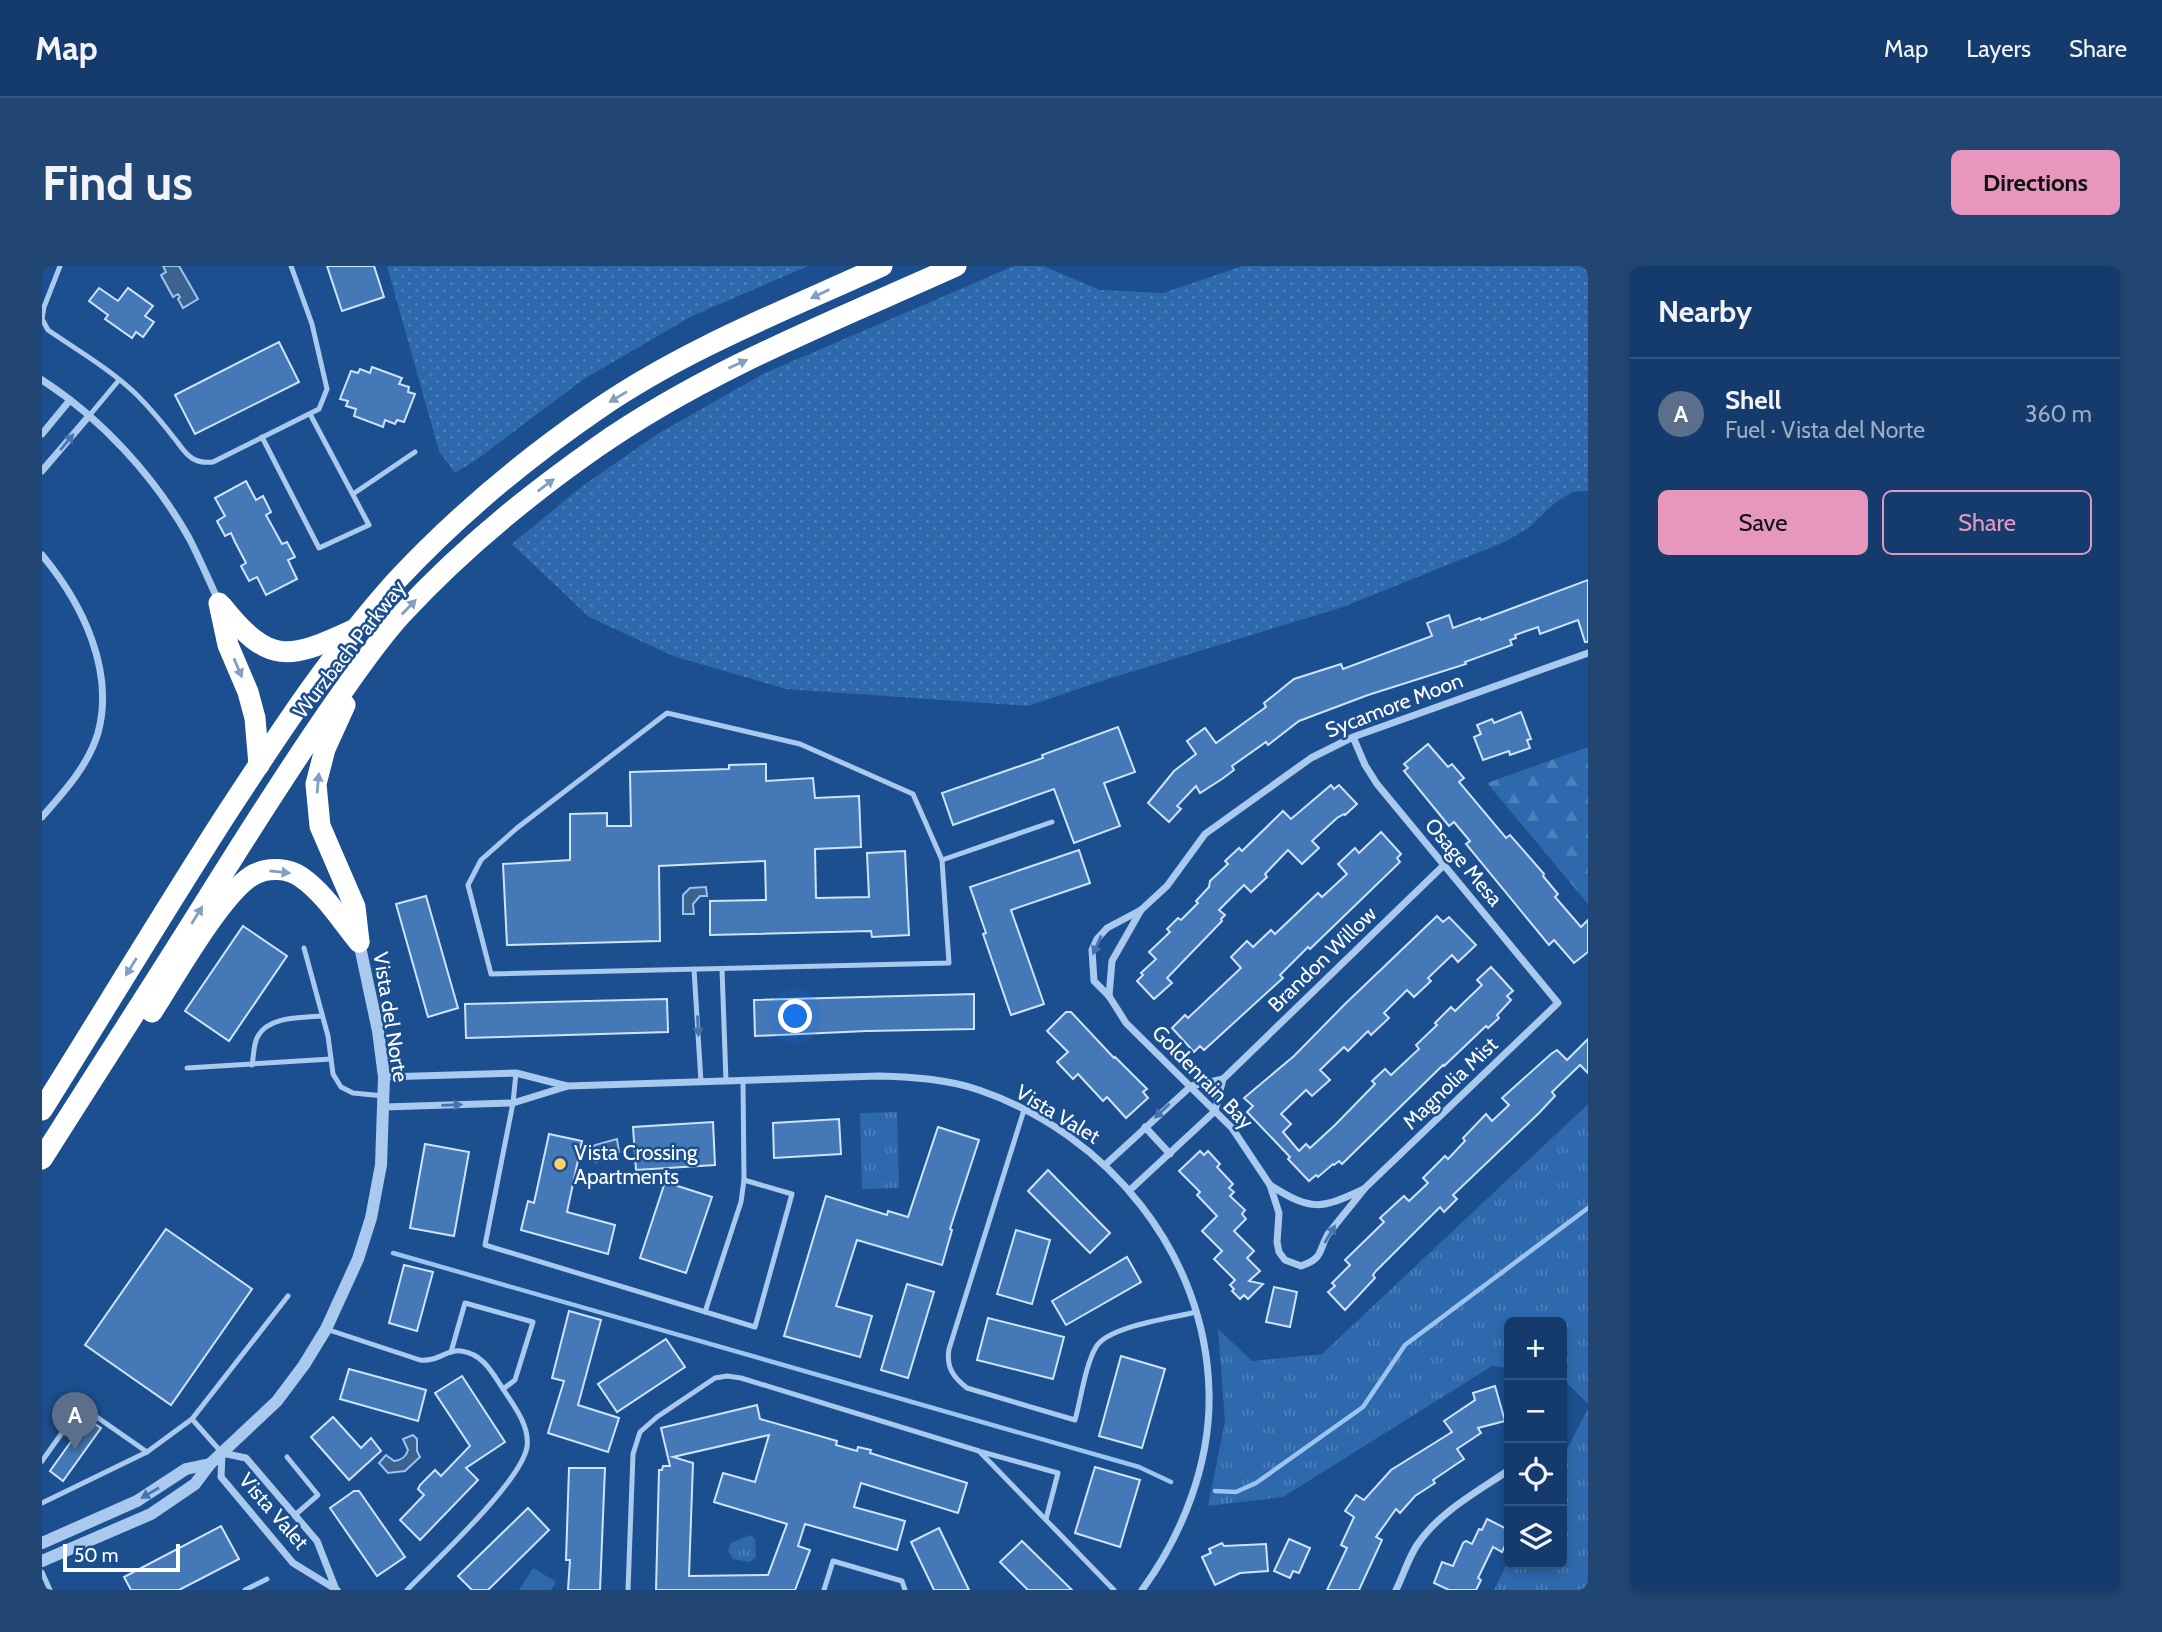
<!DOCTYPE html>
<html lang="en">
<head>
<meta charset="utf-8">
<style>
	body { margin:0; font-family:Cabin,sans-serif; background:#214673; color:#f1f3f6 }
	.controls { position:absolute; right:21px; bottom:21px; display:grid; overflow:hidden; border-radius:10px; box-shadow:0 4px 10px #0003 }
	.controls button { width:63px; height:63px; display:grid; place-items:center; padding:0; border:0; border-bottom:2px solid #33557e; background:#143b6b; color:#f1f3f6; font:35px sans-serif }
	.scale { position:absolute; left:21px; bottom:18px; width:117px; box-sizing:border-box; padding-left:7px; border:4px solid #fff; border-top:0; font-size:19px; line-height:24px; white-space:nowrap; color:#fff; -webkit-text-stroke:5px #1b4f8f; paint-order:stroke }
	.you { position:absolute; left:754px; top:751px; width:24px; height:24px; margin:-18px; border:5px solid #fff; border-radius:50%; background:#1a73e8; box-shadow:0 0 0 10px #1a73e833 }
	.badge { display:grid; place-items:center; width:46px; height:46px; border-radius:50%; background:#e797bd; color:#fff; font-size:23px; font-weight:700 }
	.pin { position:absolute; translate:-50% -58px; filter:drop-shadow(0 2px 4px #0008) }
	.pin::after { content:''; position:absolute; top:37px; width:24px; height:21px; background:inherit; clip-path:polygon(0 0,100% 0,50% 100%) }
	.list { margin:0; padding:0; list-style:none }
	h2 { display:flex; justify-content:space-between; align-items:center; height:91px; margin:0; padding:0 28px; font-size:30px }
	h2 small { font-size:23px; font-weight:400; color:#9dadc1 }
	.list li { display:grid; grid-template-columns:46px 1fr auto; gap:21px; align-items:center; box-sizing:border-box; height:112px; padding:0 28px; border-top:2px solid #33557e }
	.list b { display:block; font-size:26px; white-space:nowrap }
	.list p { margin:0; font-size:23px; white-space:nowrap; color:#9dadc1 }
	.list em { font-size:23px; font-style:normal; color:#9dadc1 }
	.actions { display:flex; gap:14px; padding:21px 28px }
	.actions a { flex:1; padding:16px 0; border:2px solid #e797bd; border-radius:10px; text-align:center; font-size:24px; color:#e797bd }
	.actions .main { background:#e797bd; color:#111 }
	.icon { flex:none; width:38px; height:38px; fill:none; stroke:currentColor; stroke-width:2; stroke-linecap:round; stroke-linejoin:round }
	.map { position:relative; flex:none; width:1546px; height:1324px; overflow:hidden; border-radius:10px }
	header { display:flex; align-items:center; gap:42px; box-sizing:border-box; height:98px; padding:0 35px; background:#143b6b; border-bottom:2px solid #33557e }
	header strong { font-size:33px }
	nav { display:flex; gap:38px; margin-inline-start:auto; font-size:24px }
	.intro { display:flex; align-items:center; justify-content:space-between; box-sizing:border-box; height:168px; padding:0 42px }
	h1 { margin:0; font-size:49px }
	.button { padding:18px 32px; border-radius:10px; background:#e797bd; color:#111; font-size:24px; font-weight:700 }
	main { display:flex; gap:42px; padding:0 42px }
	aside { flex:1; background:#143b6b; border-radius:10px; box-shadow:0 4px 10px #0003 }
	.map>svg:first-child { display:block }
	.grass { fill:url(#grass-dots) }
	.forest { fill:url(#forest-firs) }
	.park { fill:url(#park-tufts) }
	.pitch { fill:#2e69ad }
	.water { fill:#3c6290; stroke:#9cc4f0; stroke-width:2 }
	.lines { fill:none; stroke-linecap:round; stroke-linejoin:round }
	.stream { stroke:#9cc4f0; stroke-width:4.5 }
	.building { fill:#4478b7; stroke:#cfe3fa; stroke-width:2; fill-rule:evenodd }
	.service { stroke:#a9c9ee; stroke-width:5 }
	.minor { stroke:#a9c9ee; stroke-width:7 }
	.tertiary { stroke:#a9c9ee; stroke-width:12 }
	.motorway { stroke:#fff; stroke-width:21 }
	.oneway { fill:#829ec1 }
	.oneway2 { fill:#4674ac }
	.poi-dot { fill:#ffd166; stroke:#1b4f8f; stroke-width:2.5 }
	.labels { text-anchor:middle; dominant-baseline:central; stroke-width:5; stroke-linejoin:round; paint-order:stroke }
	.street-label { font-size:21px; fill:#fff; stroke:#1b4f8f }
	.poi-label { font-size:21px; fill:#fff; stroke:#1b4f8f; text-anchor:start }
</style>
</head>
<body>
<header>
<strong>Map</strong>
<nav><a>Map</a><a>Layers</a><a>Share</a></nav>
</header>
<div class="intro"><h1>Find us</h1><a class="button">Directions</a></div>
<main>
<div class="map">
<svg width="1546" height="1324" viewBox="0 0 1546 1324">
	<defs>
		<pattern id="grass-dots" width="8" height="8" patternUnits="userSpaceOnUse" patternTransform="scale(1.75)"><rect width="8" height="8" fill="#2e69ad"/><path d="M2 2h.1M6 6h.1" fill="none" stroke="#4d80b9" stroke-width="1.8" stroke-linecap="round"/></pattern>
		<pattern id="forest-firs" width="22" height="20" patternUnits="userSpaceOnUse" patternTransform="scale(1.75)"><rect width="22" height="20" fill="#2e69ad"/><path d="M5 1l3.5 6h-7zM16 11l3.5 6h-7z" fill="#4d80b9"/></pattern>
		<pattern id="park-tufts" width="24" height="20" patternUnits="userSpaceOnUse" patternTransform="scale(1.75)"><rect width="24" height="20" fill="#2e69ad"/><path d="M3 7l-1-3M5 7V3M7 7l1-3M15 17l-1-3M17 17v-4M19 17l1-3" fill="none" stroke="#4d80b9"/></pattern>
	</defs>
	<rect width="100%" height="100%" fill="#1b4f8f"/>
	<g class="grass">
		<path d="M345,0H766L650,50L542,113L434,194L413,207L397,185Z"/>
		<path d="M972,0H1001L1058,24L1121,27L1201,0H1546V225L1530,226L1513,237L1485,263L1460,277L1301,341L1066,413L986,440L744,423L631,390L547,351L470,278L539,221L617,167L723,107Z"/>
	</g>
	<path class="forest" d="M1546,481V638L1445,517Z"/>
	<g class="park">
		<path d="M1546,838V1138L1520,1112V1056H1467V1102L1450,1100L1241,1231L1166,1240L1183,1155L1176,1063L1210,1095L1280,1088Z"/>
		<path d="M855,846L857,922L820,923L818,847Z"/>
		<path d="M1546,1142V1324H1452L1467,1294V1298H1520V1193Z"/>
		<path d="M708,1269L713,1273L714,1291L707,1296L691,1293L686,1285L689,1277Z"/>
	</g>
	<path class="pitch" d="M491,1302L514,1316L509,1324H477Z"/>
	<g class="water">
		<path d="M121,0H137L156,33L141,42L136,33L138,31L136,28L131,31L119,9L124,6Z"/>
		<path d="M664,621L665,630H658L651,638L652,648H641V629L648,622Z"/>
		<path d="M575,873L577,886L554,896L548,889L553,879Z"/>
		<path d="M371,1169L375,1173V1185L378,1191L363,1205L346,1207L337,1197L344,1189L352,1195C360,1194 364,1191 366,1184L361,1173Z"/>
	</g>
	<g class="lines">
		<g class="stream">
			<path d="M351,987L1097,1201L1129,1216"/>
			<path d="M1173,1225L1194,1226L1214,1217L1321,1141L1363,1079L1546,942"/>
		</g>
	</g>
	<g class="building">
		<path d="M285,0H332L342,31L300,45Z"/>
		<path d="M57,22L76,35L86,22L111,40L103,50L112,56L101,71L94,66L90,72L63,53L66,49L47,35Z"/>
		<path d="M237,76L257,116L153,168L133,129Z"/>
		<path d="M330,101L360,112L357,118L367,121L366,126L373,128L362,156L355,154L353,158L343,154L341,161L312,150L314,143L304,140L306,135L298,133L309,105L316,107L318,103L328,107Z"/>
		<path d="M204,215L214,234L221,230L229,246L224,249L229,258L240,278L245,276L253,291L246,294L255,313L224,329L215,311L207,315L199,300L204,297L193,276L189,267L183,270L175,255L183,250L173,232Z"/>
		<path d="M1546,314V376H1543L1536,354L1498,368L1496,361L1473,369L1474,372L1468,374L1470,379L1423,396L1424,398L1326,429L1257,455L1226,479L1224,476L1190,500L1192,504L1180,513L1158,527L1154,520L1135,540L1139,543L1127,556L1106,537L1132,505L1154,488L1145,475L1163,462L1174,477L1224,441L1222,437L1252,413L1299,398L1301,403L1390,370L1385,357L1407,349L1411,362L1438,352L1439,354Z"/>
		<path d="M1479,446L1489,473L1485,474L1488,482L1468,489L1467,485L1441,494L1432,471L1439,468L1435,459L1450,453L1452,457Z"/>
		<path d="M1076,461L1093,506L1062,517L1078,560L1032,577L1012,523L911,559L900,527L1001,492L1000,489Z"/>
		<path d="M1386,478L1406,501L1410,498L1422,512L1417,516L1464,572L1468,569L1502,608L1501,610L1516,628L1513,631L1539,661L1546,654V686L1532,697L1512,674L1507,679L1424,578L1428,575L1412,556L1407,560L1362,505L1366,502L1362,498Z"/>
		<path d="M724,498V515L771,512L773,532L817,530L819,581L773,583L774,632L827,631L825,587L863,585L867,669L830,671L829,665L668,669V635L724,634L723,595L617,600L618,675L465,679L461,598L528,594V548L565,547V560H589L588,506L687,503V499Z"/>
		<path d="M1289,519L1292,523L1297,519L1315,538L1303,549L1302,548L1295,552L1270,575L1277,582L1260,598L1246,584L1223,608L1225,611L1209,626L1202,619L1177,644L1183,649L1179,653L1180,655L1125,712L1130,717L1112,733L1095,715L1101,709L1099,707L1114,693L1107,686L1128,666L1125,663L1136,652L1139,654L1156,637L1154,635L1167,621L1168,615L1186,598L1183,595L1197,582L1200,585L1241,545L1249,553Z"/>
		<path d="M1339,566L1359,588L1355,592L1358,596L1268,683L1266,681L1238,709L1241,712L1230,722L1162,784L1158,780L1152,786L1130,762L1143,749L1146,752L1199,702L1189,691L1205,675L1211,681L1229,664L1233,668L1276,627L1280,631L1305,608L1296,598L1313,582L1317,587Z"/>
		<path d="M1037,584L1048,617L969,644L1002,738L969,749L941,668L944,667L928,621Z"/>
		<path d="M384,630L416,742L386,751L354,638Z"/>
		<path d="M1395,650L1401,656L1407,651L1434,679L1416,696L1410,689L1386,712L1389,715L1372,731L1365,724L1342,747L1347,752L1329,769L1326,765L1306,785L1302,781L1278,804L1288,814L1270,830L1264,824L1239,848L1249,858L1241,866L1257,885L1264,878L1268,882L1293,859L1333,818L1330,815L1343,803L1349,809L1377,783L1374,779L1395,759L1393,757L1409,741L1413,745L1440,719L1435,714L1449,701L1471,725L1465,730L1469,734L1455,749L1457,752L1446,762L1444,760L1402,800L1401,799L1300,898L1297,895L1292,899L1291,898L1276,911L1274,909L1267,915L1246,893L1248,891L1205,846L1211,840L1202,832L1252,790L1303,738Z"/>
		<path d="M201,660L245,690L187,775L143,745Z"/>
		<path d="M932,728V763L825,765L713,770L712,734Z"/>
		<path d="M625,733L626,766L424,772L423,738Z"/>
		<path d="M1024,746H1029L1072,792L1073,791L1105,823L1101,826L1106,832L1084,852L1065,831L1061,835L1036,808L1031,813L1015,796L1026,786L1005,765Z"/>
		<path d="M1546,773V807L1538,799L1510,826L1513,830L1497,847L1411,929L1415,933L1402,946L1398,941L1334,1005L1331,1009L1333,1012L1303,1044L1286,1026L1293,1020L1290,1017L1308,999L1303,994L1342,956L1338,952L1362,930L1367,935L1386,917L1381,912L1403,890L1406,893L1423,875L1421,872L1444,848L1450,855L1467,839L1460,832L1509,788L1515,784L1525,794Z"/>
		<path d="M797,853L799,888L732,892L731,857Z"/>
		<path d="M671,856L673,899L594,904L591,861Z"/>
		<path d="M896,861L937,874L908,963L910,964L900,999L815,974L794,1040L830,1050L818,1091L742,1070L784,930L845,949L846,945L866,951Z"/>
		<path d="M507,868L540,875L525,946L573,959L566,988L479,964L486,935L492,937Z"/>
		<path d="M383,878L427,886L412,970L368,962Z"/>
		<path d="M1158,885L1162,889L1166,885L1178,898L1175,901L1191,918L1187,922L1192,926L1188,930L1203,944L1200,948L1204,953L1192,965L1212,985L1205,992L1218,1005L1207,1015L1221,1018L1206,1033L1202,1029L1198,1033L1190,1025L1192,1023L1188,1019L1193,1014L1172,993L1180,985L1160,965L1175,950L1155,929L1158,926L1137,905Z"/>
		<path d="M1006,904L1068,967L1048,987L986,925Z"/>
		<path d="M623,916L670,931L644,1007L598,992Z"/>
		<path d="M124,963L210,1023L129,1139L43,1079Z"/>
		<path d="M974,964L1008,974L990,1038L955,1028Z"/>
		<path d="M1085,991L1099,1016L1024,1059L1010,1035Z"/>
		<path d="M362,999L391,1006L375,1065L347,1057Z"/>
		<path d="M865,1018L892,1026L866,1112L839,1104Z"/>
		<path d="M1232,1021L1255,1026L1248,1061L1224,1056Z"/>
		<path d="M527,1045L559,1054L536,1139L577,1152L566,1186L506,1167L522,1115L510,1112Z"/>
		<path d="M946,1052L1022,1071L1011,1113L935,1094Z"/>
		<path d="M624,1073L643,1101L575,1146L556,1118Z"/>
		<path d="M1079,1090L1123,1103L1100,1182L1057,1170Z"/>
		<path d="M307,1103L384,1124L376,1155L298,1133Z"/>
		<path d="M420,1110L463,1176L424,1202L436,1214L378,1274L358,1254L382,1229L376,1223L378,1219L393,1204L399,1210L428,1180L393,1127Z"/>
		<path d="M1453,1120L1463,1155L1436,1162L1439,1167L1415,1183L1422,1193L1391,1214L1393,1217L1373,1230L1358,1247L1354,1243L1334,1271L1340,1274L1317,1324H1285L1305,1282L1299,1279L1312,1251L1303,1245L1314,1229L1322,1234L1349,1204L1410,1166L1402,1155L1433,1134L1431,1127Z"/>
		<path d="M715,1139L718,1153L795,1175L794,1179L815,1185L816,1181L829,1184L828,1187L925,1217L916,1247L819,1217L812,1241L863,1255L855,1284L763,1258L756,1280L768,1284L753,1324H614L617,1204H620L621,1200H628L619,1162ZM727,1169L713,1216L681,1207L672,1236L745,1258L726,1309L647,1310L651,1197L631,1191Z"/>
		<path d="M291,1151L319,1182L329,1172L339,1185L307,1214L269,1171Z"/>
		<path d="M45,1153L59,1162L21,1215L8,1205Z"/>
		<path d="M1053,1201L1098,1214L1078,1281L1033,1267Z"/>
		<path d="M527,1202H563L558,1324H526L528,1294H524Z"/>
		<path d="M312,1225H317L363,1291L335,1310L288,1242Z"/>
		<path d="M486,1242L507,1264L446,1324H430L416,1310Z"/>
		<path d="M1445,1253L1467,1264V1271L1460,1286L1451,1281L1436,1312L1439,1314L1434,1324H1407L1392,1317L1400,1296L1411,1300L1421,1277L1424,1275L1430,1278L1437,1263L1440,1264Z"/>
		<path d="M179,1260L197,1293L137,1324H89L82,1311Z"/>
		<path d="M897,1262L927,1324H892L869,1276Z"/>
		<path d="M1247,1273L1268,1282L1257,1307L1251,1305L1248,1312L1232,1305Z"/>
		<path d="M980,1275L1030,1324H986L958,1296Z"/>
		<path d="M1180,1277L1182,1280L1224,1278L1226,1305L1198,1307L1173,1319L1160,1291L1169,1287L1167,1283Z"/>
	</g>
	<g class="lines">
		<g class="service">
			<path d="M18,0L2,41L0,53L6,64C35,84 68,103 94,128C109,143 123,160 136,177C146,191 153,198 171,196L277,143L285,123L270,58L249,0"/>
			<path d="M47,150L77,114"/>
			<path d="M220,171L277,282L327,259L268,148"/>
			<path d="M311,228L373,186"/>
			<path d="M625,447L758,478L871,528L900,594L907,697L449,708L426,619L439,594L475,562Z"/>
			<path d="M900,594L1010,556"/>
			<path d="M262,682L286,770L291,808L299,821L311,827L342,830"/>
			<path d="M652,703L659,816"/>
			<path d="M680,703L684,815"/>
			<path d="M210,799C212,790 211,778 216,770C227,750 259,752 279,750"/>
			<path d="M145,802L289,793"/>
			<path d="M474,807L471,837L443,979L713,1061L750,928L702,914"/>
			<path d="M982,844L907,1083C904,1101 911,1111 925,1122L1033,1154C1039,1133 1043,1100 1054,1081C1066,1060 1131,1052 1154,1046"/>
			<path d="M663,1046L699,936L702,914L701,815"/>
			<path d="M284,1063L378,1094C396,1096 405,1083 419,1085C441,1088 450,1106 461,1123C472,1140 488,1160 485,1181C479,1216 393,1295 365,1324"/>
			<path d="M409,1086L423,1037L491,1056L473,1114L461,1123"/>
			<path d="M150,1153L246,1030"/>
			<path d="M940,1186L1016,1207L1004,1253"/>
			<path d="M245,1191L276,1229L253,1249"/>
			<path d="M0,1195L39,1140L105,1186"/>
			<path d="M0,1237L105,1186L150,1153L180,1187"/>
			<path d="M0,1306L8,1324"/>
			<path d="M203,1324L225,1313"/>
			<path d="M586,1324L591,1188L598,1166L615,1151L673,1112L685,1110L699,1112L937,1185L1072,1324"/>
			<path d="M782,1324L791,1295L860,1315L863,1324"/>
		</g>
		<g class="minor">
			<path d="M0,114C59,152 113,211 147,272C158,293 167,315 177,336"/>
			<path d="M0,168L28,134"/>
			<path d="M0,205L47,150"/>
			<path d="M0,289C40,337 73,404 56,467C46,500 22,526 0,551"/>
			<path d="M1311,471L1323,499L1335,518L1516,737L1323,922L1286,968C1276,985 1282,992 1259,1000L1243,994L1237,986L1235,976L1237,947L1228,919L1190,862L1084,757L1067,730L1052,715L1050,684L1055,673L1065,662L1099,644L1125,620L1163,568L1269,492L1311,471L1546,387"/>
			<path d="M1067,730L1070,695L1099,644"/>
			<path d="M342,811L474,807L525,820"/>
			<path d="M342,841L471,837L526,820L837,810C871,811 905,813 937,824C1066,868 1164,988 1167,1126C1169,1196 1141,1268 1100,1324"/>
			<path d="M1103,861L1128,888"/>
			<path d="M1063,899L1149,820L1181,813L1402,599"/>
			<path d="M1228,919C1270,946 1279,943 1322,923"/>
			<path d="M1088,924L1173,845L1181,813"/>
			<path d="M293,1321L275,1275L204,1192L180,1187L179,1211L251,1297L295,1324"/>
			<path d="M1354,1324C1361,1310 1366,1293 1375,1279C1397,1246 1435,1226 1467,1204"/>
		</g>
		<g class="tertiary">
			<path d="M0,1277L95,1235L144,1203L168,1198"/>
			<path d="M0,1295L109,1248L153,1218L168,1198L235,1135L262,1099L284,1063L316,993L329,952L339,899L342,811L336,765L317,676"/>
		</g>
		<g class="motorway">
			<path d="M177,337L186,379L206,426L213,452L217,499"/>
			<path d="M180,340C227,399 246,394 311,364"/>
			<path d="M303,439L283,483L274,518L278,560L313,641L317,676"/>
			<path d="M110,746C131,714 181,624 213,608C227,601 246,602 259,611C282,627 299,654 317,676"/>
			<path d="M0,844C62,745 122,645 185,547C238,466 290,386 355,314C415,250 483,193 556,143C643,83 744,44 840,0"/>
			<path d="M0,893C60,798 121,704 180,609C218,549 255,490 296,432C316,404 336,374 360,348C418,285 485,230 555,181C665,104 792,55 914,0"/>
		</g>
	</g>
	<defs><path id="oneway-solid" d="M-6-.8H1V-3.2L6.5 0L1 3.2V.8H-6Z" transform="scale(1.75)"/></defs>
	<g class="oneway">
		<use href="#oneway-solid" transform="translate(778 28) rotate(155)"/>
		<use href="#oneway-solid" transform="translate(696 98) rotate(-24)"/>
		<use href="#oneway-solid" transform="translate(576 131) rotate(149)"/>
		<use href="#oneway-solid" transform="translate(504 219) rotate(-37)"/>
		<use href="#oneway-solid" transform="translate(367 341) rotate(-46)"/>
		<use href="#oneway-solid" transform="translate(196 402) rotate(67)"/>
		<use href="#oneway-solid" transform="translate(276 517) rotate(-85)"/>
		<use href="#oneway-solid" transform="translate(238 606) rotate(6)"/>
		<use href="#oneway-solid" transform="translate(155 649) rotate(-58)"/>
		<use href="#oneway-solid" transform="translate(89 701) rotate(122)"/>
	</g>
	<g class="oneway2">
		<use href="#oneway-solid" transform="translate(25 176) rotate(-50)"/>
		<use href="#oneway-solid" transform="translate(1055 679) rotate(114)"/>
		<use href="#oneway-solid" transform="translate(656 760) rotate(87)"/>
		<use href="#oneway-solid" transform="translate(410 839) rotate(-2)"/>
		<use href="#oneway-solid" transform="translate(1120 845) rotate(137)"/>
		<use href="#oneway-solid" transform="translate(1288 968) rotate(-59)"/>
		<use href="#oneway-solid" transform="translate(108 1227) rotate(150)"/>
	</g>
	<circle class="poi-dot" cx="518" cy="898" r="7"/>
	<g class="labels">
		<g class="street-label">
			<text transform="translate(307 383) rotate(-52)">Wurzbach Parkway</text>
			<text transform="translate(1352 439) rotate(-21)">Sycamore Moon</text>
			<text transform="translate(1422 596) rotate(50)">Osage Mesa</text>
			<text transform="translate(1280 693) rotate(-44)">Brandon Willow</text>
			<text transform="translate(349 751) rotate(81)">Vista del Norte</text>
			<text transform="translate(1161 811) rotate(46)">Goldenrain Bay</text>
			<text transform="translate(1408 817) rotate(-44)">Magnolia Mist</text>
			<text transform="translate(1016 848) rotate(31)">Vista Valet</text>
			<text transform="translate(232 1245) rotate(49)">Vista Valet</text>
		</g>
		<g class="poi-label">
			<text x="532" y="886">Vista Crossing<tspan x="532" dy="24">Apartments</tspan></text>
		</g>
	</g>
</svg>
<div class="controls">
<button>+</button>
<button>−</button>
<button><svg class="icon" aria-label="locate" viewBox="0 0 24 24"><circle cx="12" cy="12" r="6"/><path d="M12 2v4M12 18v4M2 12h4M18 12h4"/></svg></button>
<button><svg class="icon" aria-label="layers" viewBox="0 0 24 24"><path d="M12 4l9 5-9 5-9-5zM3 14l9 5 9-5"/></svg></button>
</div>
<div class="scale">50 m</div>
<div class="you"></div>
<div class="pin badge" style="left:33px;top:1184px;background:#5c6f8a">A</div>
</div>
<aside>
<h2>Nearby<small></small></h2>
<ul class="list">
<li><span class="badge" style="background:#5c6f8a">A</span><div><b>Shell</b><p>Fuel · Vista del Norte</p></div><em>360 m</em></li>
</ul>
<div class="actions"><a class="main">Save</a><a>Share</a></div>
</aside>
</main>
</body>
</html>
